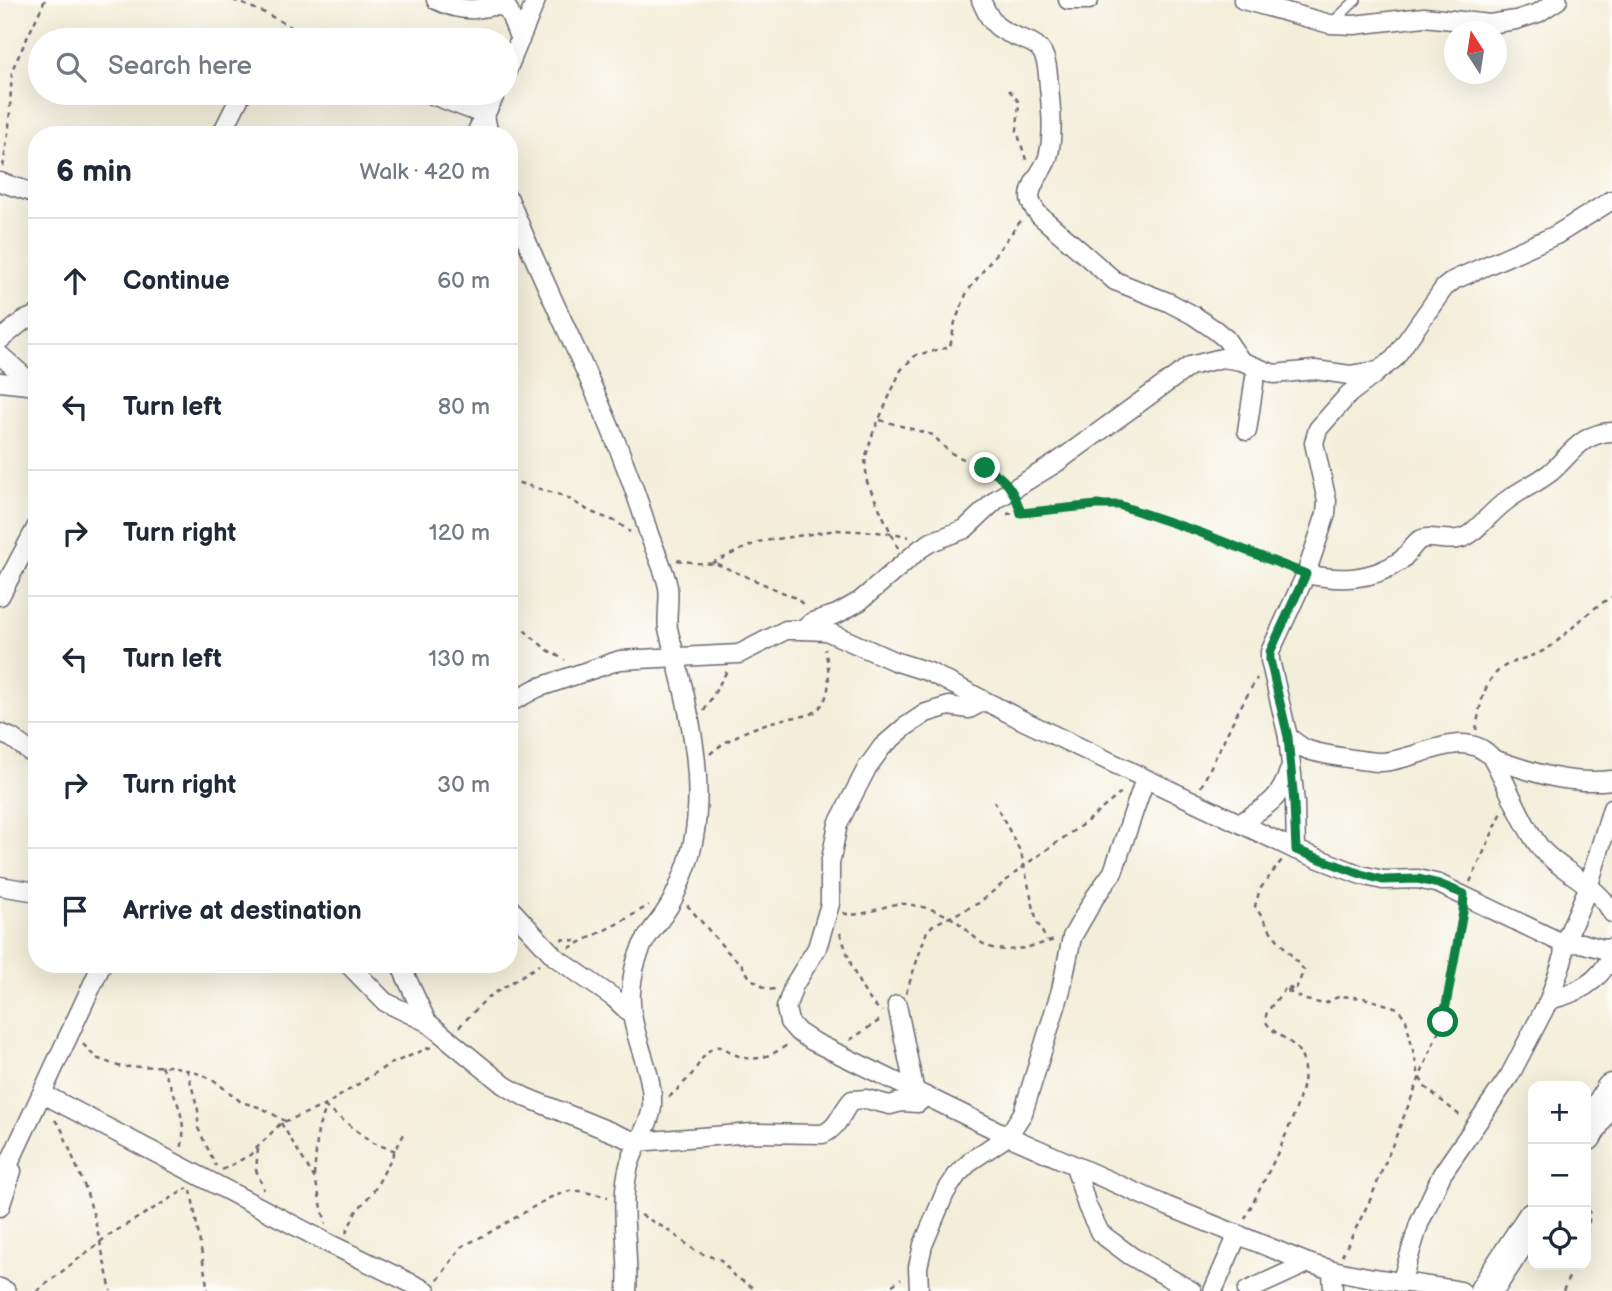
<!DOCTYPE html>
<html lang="en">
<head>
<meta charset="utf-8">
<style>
	body { margin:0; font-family:"Balsamiq Sans",sans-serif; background:#f2f2f3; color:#1f2937 }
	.controls { position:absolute; right:21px; bottom:21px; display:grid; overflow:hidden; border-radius:14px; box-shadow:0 7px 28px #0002 }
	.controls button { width:63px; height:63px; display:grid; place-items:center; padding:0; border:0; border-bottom:2px solid #e0e1e3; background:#fff; color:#1f2937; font:35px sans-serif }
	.compass { position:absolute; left:1444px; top:21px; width:63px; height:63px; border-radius:50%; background:#fff; box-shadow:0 7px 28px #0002; rotate:348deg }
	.stop { position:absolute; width:21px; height:21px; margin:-16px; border:5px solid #0b8043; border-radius:50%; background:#fff }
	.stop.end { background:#0b8043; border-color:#fff; box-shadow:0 2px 7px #0008 }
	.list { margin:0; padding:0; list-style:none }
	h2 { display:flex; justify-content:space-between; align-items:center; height:91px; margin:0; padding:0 28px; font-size:30px }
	h2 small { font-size:23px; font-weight:400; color:#747a83 }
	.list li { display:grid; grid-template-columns:46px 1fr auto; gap:21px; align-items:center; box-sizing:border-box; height:126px; padding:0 28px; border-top:2px solid #e0e1e3 }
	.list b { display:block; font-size:26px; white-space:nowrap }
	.list em { font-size:23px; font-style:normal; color:#747a83 }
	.icon { flex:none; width:38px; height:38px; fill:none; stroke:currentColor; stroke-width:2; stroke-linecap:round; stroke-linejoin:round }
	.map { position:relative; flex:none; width:1612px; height:1291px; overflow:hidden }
	.search { position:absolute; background:#fff; box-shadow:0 7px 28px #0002; left:28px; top:28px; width:490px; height:77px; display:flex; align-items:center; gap:18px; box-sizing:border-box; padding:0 24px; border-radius:38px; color:#747a83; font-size:26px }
	.panel { position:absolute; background:#fff; box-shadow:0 7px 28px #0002; left:28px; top:126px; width:490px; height:847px; border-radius:28px }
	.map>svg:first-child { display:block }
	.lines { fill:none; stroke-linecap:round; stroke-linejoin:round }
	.lane-casing { stroke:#6b6972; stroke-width:12 }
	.street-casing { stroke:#6b6972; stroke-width:21 }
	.highway-casing { stroke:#6b6972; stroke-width:35 }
	.path { stroke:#6b6972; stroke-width:2.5; stroke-dasharray:5 5; stroke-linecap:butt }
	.lane { stroke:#fff; stroke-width:9 }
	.street { stroke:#fff; stroke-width:18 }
	.highway { stroke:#fff; stroke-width:32 }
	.route { stroke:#0b8043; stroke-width:9 }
</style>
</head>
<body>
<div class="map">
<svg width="1612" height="1291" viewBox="0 0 1612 1291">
	<rect width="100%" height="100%" fill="#fdfcf7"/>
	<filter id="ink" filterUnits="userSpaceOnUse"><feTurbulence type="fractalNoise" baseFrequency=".0143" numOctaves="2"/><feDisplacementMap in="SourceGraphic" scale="14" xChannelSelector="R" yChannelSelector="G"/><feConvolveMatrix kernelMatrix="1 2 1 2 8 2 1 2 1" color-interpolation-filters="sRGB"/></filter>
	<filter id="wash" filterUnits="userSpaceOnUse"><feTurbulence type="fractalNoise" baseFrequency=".00686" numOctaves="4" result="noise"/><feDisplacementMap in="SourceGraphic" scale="28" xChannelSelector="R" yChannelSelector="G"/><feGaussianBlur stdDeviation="1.57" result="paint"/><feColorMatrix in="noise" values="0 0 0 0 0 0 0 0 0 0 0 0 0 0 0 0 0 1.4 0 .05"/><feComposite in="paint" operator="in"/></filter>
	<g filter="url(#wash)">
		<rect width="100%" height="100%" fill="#f3eed9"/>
	</g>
	<g filter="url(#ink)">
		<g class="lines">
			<defs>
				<path id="lane" d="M1332,23L1356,0"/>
				<g id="street">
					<path d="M436,0C448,6 461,10 475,9C487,8 496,3 508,9L520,40"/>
					<path d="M981,0C985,9 990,21 998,27C1024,46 1045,34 1048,75C1050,100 1055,133 1048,157C1044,170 1031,182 1030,196C1030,204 1035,210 1039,215L1115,281L1168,302L1193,315L1215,330L1226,339L1241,361"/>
					<path d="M1068,0H1089"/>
					<path d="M1243,0L1330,24L1354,25L1424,17L1490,24L1516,20L1538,13L1558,0"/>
					<path d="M305,40H312"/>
					<path d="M506,73L536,0"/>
					<path d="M427,93L485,115L489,135"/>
					<path d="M221,135L242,93"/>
					<path d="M475,135L496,93"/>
					<path d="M0,182L37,194"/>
					<path d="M509,199C554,311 613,416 648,531C654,550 664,567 668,587C670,601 666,615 668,629C688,705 714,797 684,873C679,886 674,900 666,911C658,924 645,936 640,951C634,964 632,978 631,992C628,1031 654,1069 652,1106C651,1125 632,1148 628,1170C619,1210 630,1251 627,1291"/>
					<path d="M0,340L23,321L37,315"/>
					<path d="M0,355L35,386"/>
					<path d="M0,382L37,386"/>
					<path d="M1247,431L1255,377L1262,370"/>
					<path d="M1306,574C1339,581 1371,581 1400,561C1407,556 1411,547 1418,541C1431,532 1452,547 1470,534C1482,524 1493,511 1506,501C1520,490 1537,483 1551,472C1571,454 1582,433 1612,432"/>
					<path d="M0,596L37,526"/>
					<path d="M803,630L826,631L894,661L929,672L1022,720L1296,850L1361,875L1383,880L1418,879L1439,884L1564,944L1581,943L1603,949L1612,948"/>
					<path d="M984,701L969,709L949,706L926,713L905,727L882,747L867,768L838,824L830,864V904L817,948L794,985L786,1008L789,1022L798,1032L812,1041L1008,1136L1167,1206L1308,1263C1358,1279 1410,1282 1461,1291"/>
					<path d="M509,703L537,688L620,660L739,654L786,630H803L812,622L837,614L860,601L920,549L931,542L965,529L997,499L1056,463L1190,366L1222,358L1241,361L1274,374L1315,370L1350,375L1378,371L1394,359L1444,288L1454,280L1556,235L1612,200"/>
					<path d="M0,733L12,738L37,757"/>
					<path d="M1288,737C1294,741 1299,746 1306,749C1316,754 1369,762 1381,762C1418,761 1465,724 1493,759C1508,786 1524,829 1543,851C1564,873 1599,886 1612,913"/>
					<path d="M1493,759C1534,773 1568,785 1612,780"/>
					<path d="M1241,823C1265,806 1280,801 1289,771"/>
					<path d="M1296,850L1295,803L1288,737L1270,660V652L1306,574L1326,514L1327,501L1314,443L1318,429L1349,394L1375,374"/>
					<path d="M0,886L37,892"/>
					<path d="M509,907L555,957L614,998L631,1014"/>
					<path d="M348,964L385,1002L427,1022L504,1085L525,1097L636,1142L753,1133L823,1134C839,1127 841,1112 852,1100L866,1099L890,1105L901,1102L918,1103L925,1096"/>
					<path d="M400,964L427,1022"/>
					<path d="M1549,1000C1577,993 1599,983 1612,955"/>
					<path d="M897,1005L915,1092"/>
					<path d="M43,1094L328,1243L427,1291"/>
					<path d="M1075,1166L1087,1206L1100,1233L1131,1256L1192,1291"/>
					<path d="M0,1183L102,964"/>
					<path d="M0,1207L12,1171"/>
					<path d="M1332,1271L1333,1291"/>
					<path d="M1401,1283L1419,1224L1442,1174L1510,1075L1549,1000L1563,959L1564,944L1588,888L1612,808"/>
					<path d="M0,1288L6,1291"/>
					<path d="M919,1291L918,1267L923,1245L945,1193L957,1175L972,1160L1008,1136L1023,1113L1061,990L1072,937L1095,897L1113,872L1145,779L1143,778"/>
					<path d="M1213,1291L1238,1234"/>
					<path d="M1247,1291L1308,1263"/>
				</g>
				<g id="highway">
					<path d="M1586,1135L1612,1090"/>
					<path d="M1486,1291L1533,1219"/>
				</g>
			</defs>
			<use href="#lane" class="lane-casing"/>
			<use href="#street" class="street-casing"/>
			<use href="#highway" class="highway-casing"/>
			<g class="path">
				<path d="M233,0L265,13L293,28"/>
				<path d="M1009,90L1019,102L1017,131L1027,163"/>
				<path d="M3,167L9,127L12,70L45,0"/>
				<path d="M880,420L933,435L949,452L1001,477"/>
				<path d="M509,480L564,496L591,512L617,522L630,532"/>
				<path d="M1007,514L1096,505H1119L1152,515L1290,567"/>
				<path d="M898,548L867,482L865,459L873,433L901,370L916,355L950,347L955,322L967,292L1023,218"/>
				<path d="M677,560L697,563L717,564L796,598L806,607"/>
				<path d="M712,563L758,542L837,530L893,533L909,537"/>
				<path d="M509,617L546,649L565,660"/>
				<path d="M704,711L727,671"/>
				<path d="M1476,730C1479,712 1482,688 1495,674C1508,659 1532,659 1548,648C1571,632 1587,610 1612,597"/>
				<path d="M710,754C731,736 753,727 779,720C789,717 801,718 811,714C835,702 829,669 825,649"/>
				<path d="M1201,787L1236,715L1257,678"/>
				<path d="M994,801L1021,853L1037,922L1047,941"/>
				<path d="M1470,882L1502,812"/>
				<path d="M687,905L726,950L742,965L750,978L768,990L775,989"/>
				<path d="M843,913C865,920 885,901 907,904C921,906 941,911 953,919C968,928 978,946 997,949C1016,952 1036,945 1055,940"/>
				<path d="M840,933C851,962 857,991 882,1012"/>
				<path d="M561,939L579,941"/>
				<path d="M569,948L621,922L649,905"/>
				<path d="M1292,990H1285L1306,1000L1324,1004L1340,996L1364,998L1398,1008L1406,1020L1419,1076L1425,1087L1463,1118"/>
				<path d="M906,993L927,931L933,925L979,903L1025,865L1086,822L1121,793"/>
				<path d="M459,1027L487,998L539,965"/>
				<path d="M850,1040L883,1018"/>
				<path d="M83,1044L96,1058L121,1067L173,1066L203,1075L215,1081L241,1102L262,1108L285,1121"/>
				<path d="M161,1066C173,1090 189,1121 181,1149"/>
				<path d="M187,1069L198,1110V1128L216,1166"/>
				<path d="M669,1097C677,1090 685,1082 692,1074C699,1065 705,1049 717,1047C723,1046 727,1050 732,1053C752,1064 770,1057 787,1045"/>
				<path d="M324,1106L373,1143L396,1151"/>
				<path d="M55,1120L62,1130L86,1190L95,1220L111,1291"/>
				<path d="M281,1123L315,1179L326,1224"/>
				<path d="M258,1149L256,1170L264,1190"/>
				<path d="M222,1170L250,1155L281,1123L324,1106L388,1065L431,1047"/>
				<path d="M314,1176L318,1129L326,1108"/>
				<path d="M191,1190L208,1291"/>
				<path d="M1586,1199L1590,1215L1586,1238"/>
				<path d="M641,1215L668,1230L697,1252L721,1260L735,1277L748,1284L756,1291"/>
				<path d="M1245,1219C1261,1184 1315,1092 1302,1058C1296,1039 1272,1036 1265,1020L1267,1012L1287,986L1295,991L1304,970L1272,933L1255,906L1260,889L1282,860"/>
				<path d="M346,1233L356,1212L375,1189L404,1134"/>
				<path d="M1342,1256L1371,1198L1442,1022L1463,915"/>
				<path d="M438,1280L461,1247L487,1234L549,1198L569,1191H580L608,1197"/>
				<path d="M37,1291L109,1235L188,1188"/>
				<path d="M884,1291L901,1279"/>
				<path d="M1563,1291L1574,1265"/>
			</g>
			<use href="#lane" class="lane"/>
			<use href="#street" class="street"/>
			<use href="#highway" class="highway"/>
		</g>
	</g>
	<g class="lines" filter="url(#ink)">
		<path class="route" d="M985,468C1005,476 1015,492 1021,513L1096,505H1119L1199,532L1306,574L1270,652V660L1288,737L1294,803L1296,850L1361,874L1383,880L1418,879L1439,884L1464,894L1463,912L1443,1022"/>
	</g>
</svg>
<div class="controls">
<button>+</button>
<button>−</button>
<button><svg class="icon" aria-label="locate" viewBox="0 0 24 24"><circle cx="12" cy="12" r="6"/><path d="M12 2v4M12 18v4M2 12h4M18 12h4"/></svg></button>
</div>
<svg class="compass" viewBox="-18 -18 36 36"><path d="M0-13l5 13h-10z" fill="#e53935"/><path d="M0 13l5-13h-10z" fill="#747a83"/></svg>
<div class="stop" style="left:1443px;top:1022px"></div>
<div class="stop end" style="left:985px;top:468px"></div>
<div class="search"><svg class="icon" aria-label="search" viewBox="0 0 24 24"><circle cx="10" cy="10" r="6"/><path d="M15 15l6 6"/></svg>Search here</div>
<section class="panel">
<h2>6 min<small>Walk · 420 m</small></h2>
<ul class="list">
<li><svg class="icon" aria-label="ahead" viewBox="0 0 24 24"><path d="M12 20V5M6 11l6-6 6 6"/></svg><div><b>Continue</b></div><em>60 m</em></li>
<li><svg class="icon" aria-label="left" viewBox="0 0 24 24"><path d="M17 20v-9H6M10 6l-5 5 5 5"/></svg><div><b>Turn left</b></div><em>80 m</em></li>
<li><svg class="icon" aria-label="right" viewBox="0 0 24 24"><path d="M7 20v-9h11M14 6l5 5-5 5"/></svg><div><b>Turn right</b></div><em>120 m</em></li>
<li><svg class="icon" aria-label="left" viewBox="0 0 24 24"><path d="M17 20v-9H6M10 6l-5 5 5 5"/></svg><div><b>Turn left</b></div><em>130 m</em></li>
<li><svg class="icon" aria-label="right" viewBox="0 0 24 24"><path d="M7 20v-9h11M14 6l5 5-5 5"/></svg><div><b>Turn right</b></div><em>30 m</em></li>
<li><svg class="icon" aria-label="arrive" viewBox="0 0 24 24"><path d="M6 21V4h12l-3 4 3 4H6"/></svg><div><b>Arrive at destination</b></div></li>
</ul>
</section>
</div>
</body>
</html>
